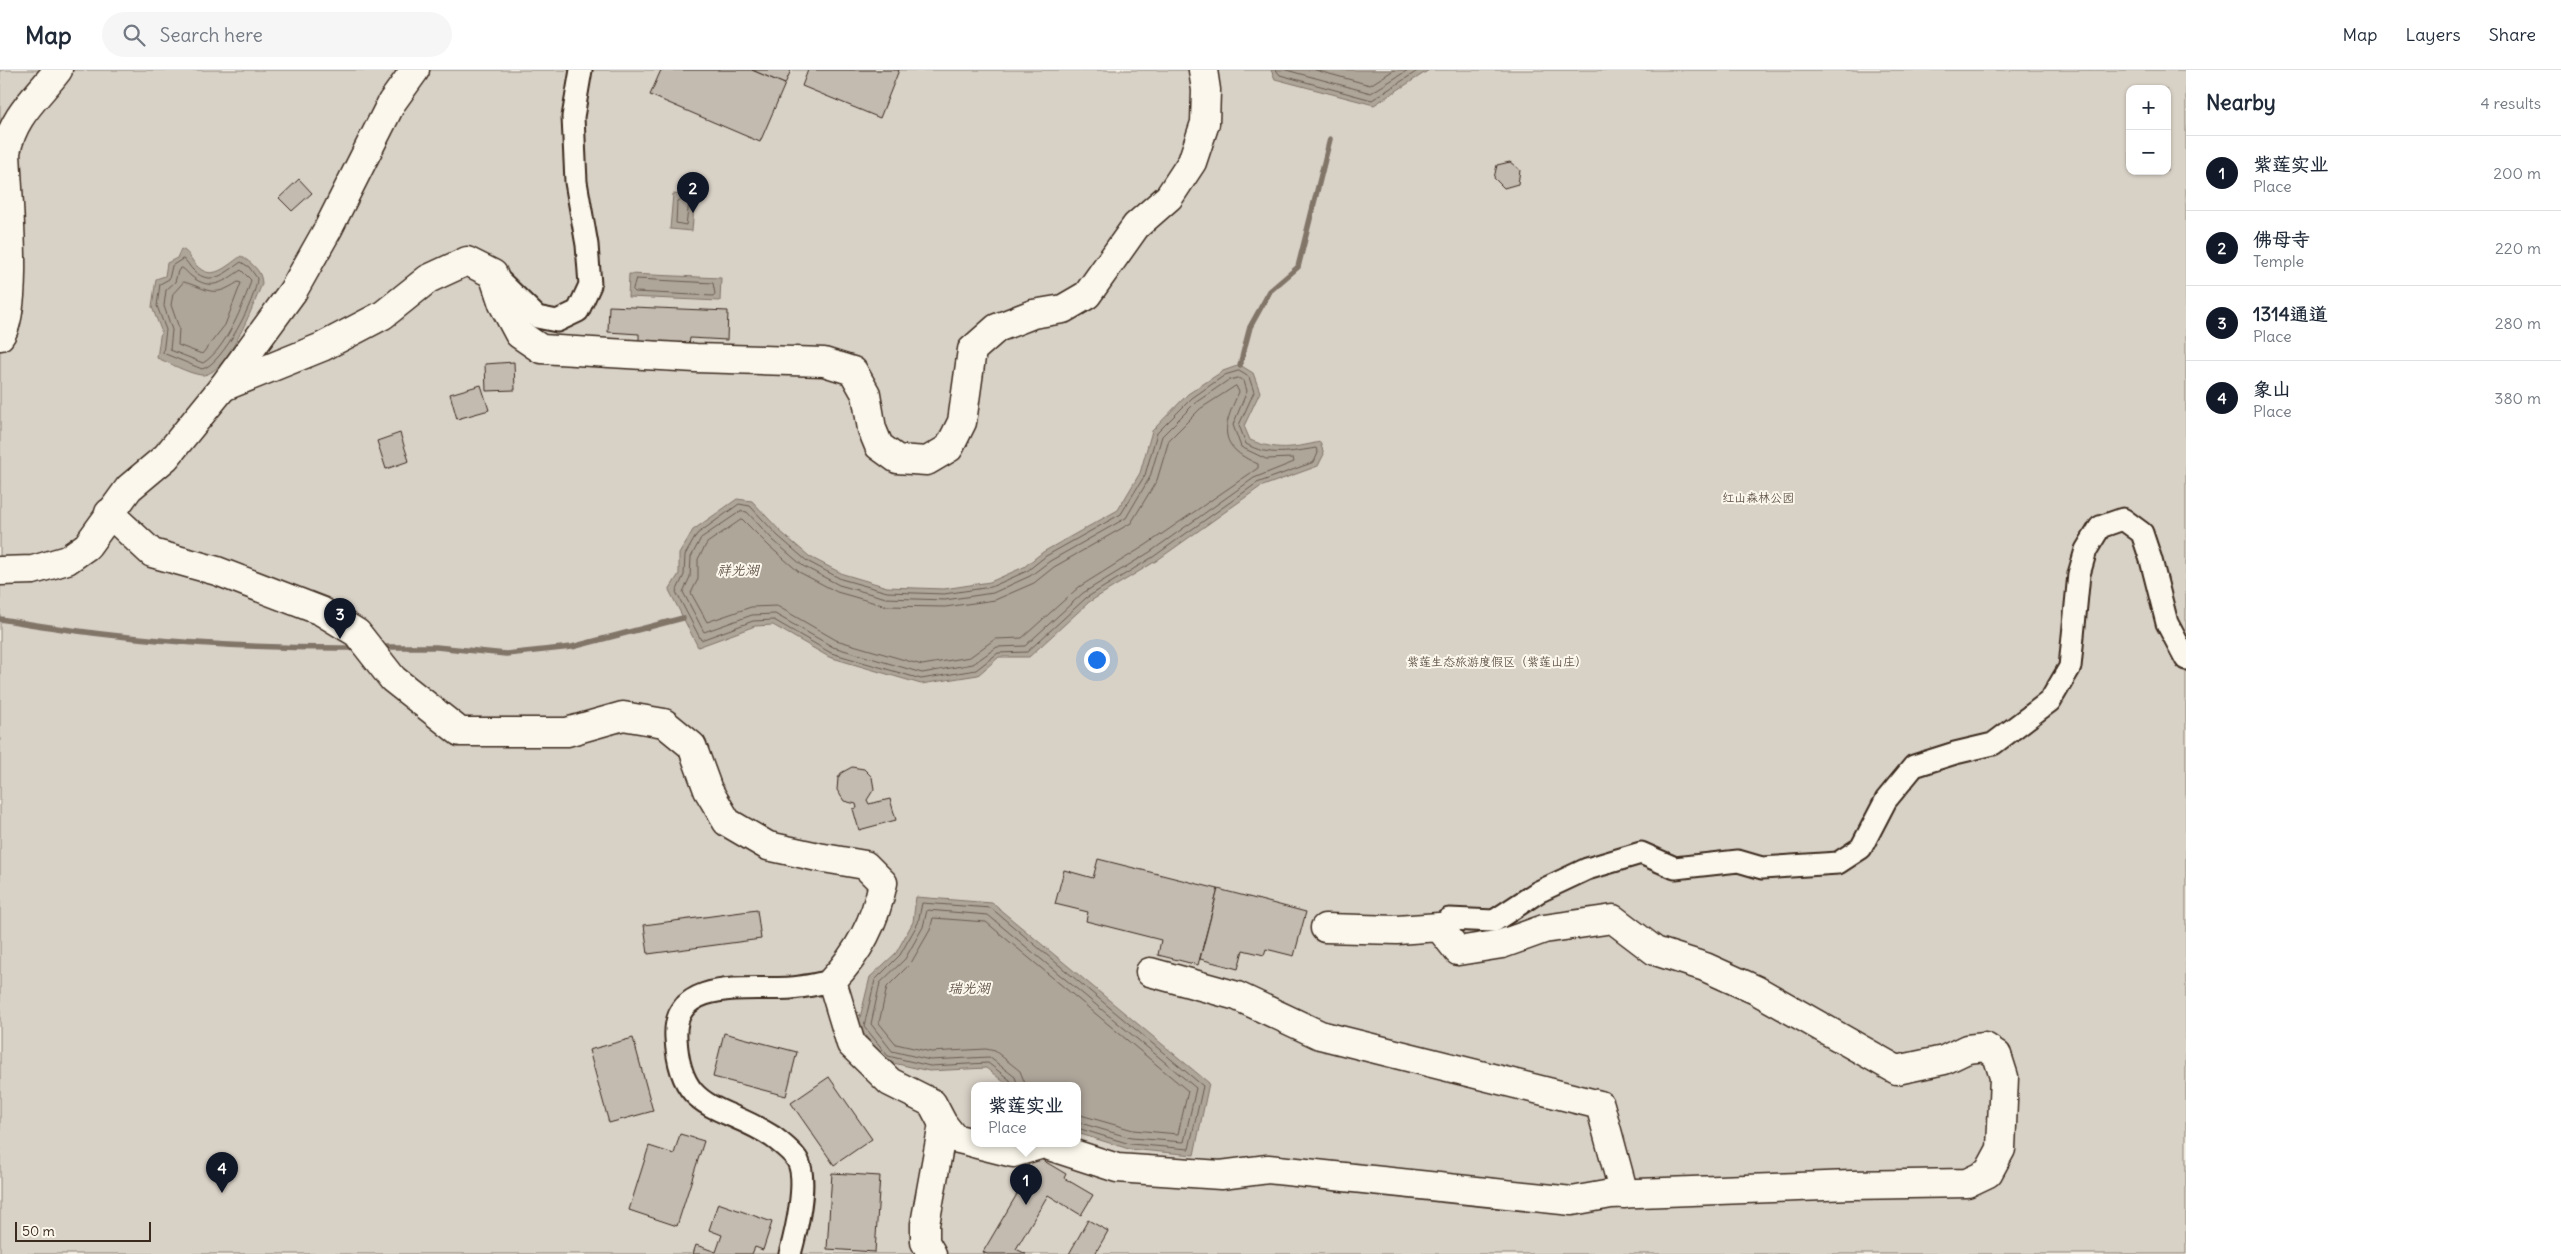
<!DOCTYPE html>
<html lang="en">
<head>
<meta charset="utf-8">
<style>
	body { margin:0; font-family:Delius,"LXGW WenKai TC",sans-serif; background:#f6f6f7; color:#1f2937 }
	.controls { position:absolute; right:15px; top:15px; display:grid; overflow:hidden; border-radius:10px; box-shadow:0 1px 4px #0004 }
	.controls button { width:45px; height:45px; display:grid; place-items:center; padding:0; border:0; border-bottom:1px solid #e0e1e3; background:#fff; color:#1f2937; font:25px sans-serif }
	.scale { position:absolute; left:15px; bottom:12px; width:136px; box-sizing:border-box; padding-left:5px; border:2px solid #3b2a1e; border-top:0; font-size:14px; line-height:18px; white-space:nowrap; color:#3b2a1e; -webkit-text-stroke:4px #fbf7ec; paint-order:stroke }
	.you { position:absolute; left:1096px; top:589px; width:18px; height:18px; margin:-12px; border:4px solid #fff; border-radius:50%; background:#1a73e8; box-shadow:0 0 0 8px #1a73e833 }
	.badge { display:grid; place-items:center; width:32px; height:32px; border-radius:50%; background:#111827; color:#fff; font-size:16px; font-weight:700 }
	.pin { position:absolute; translate:-50% -41px; filter:drop-shadow(0 1px 2px #0008) }
	.pin::after { content:''; position:absolute; top:26px; width:18px; height:15px; background:inherit; clip-path:polygon(0 0,100% 0,50% 100%) }
	.popup { position:absolute; left:971px; top:1012px; width:110px; height:65px; box-sizing:border-box; display:grid; place-content:center; border-radius:10px; background:#fff; filter:drop-shadow(0 1px 4px #0005); font-size:16px; white-space:nowrap; color:#747a83 }
	.popup b { font-size:19px; color:#1f2937 }
	.popup::after { content:''; position:absolute; left:50%; top:100%; margin-left:-10px; border:10px solid transparent; border-top-color:#fff }
	.list { margin:0; padding:0; list-style:none }
	h2 { display:flex; justify-content:space-between; align-items:center; height:65px; margin:0; padding:0 20px; font-size:21px }
	h2 small { font-size:16px; font-weight:400; color:#747a83 }
	.list li { display:grid; grid-template-columns:32px 1fr auto; gap:15px; align-items:center; box-sizing:border-box; height:75px; padding:0 20px; border-top:1px solid #e0e1e3 }
	.list b { display:block; font-size:19px; white-space:nowrap }
	.list p { margin:0; font-size:16px; white-space:nowrap; color:#747a83 }
	.list em { font-size:16px; font-style:normal; color:#747a83 }
	.icon { flex:none; width:28px; height:28px; fill:none; stroke:currentColor; stroke-width:2; stroke-linecap:round; stroke-linejoin:round }
	.map { position:relative; flex:none; width:2186px; height:1184px; overflow:hidden }
	header { display:flex; align-items:center; gap:30px; box-sizing:border-box; height:70px; padding:0 25px; background:#fff; border-bottom:1px solid #e0e1e3 }
	header strong { font-size:24px }
	nav { display:flex; gap:28px; margin-inline-start:auto; font-size:18px }
	.search { width:350px; height:45px; background:#f6f6f7; display:flex; align-items:center; gap:12px; box-sizing:border-box; padding:0 18px; border-radius:28px; color:#747a83; font-size:19px }
	main { display:flex }
	aside { flex:1; background:#fff }
	.map>svg:first-child { display:block }
	.green { fill:#d8d1c6; stroke:#8a7e72; fill-rule:evenodd }
	.water { fill:#afa69a; stroke:#817468 }
	.lines { fill:none; stroke-linecap:round; stroke-linejoin:round }
	.shore { stroke:#695c50; stroke-width:1 }
	.stream { stroke:#817468; stroke-width:5.5 }
	.building { fill:#c3bbb0; stroke:#3b2a1e }
	.street-casing { stroke:#3b2a1e; stroke-width:25 }
	.secondary-casing { stroke:#3b2a1e; stroke-width:31 }
	.street { stroke:#fbf7ec; stroke-width:21 }
	.secondary { stroke:#fbf7ec; stroke-width:28 }
	.labels { text-anchor:middle; dominant-baseline:central; stroke-width:4; stroke-linejoin:round; paint-order:stroke }
	.park-label { font-size:12px; fill:#625448; stroke:#fbf7ec }
	.water-label { font-size:14px; font-style:italic; fill:#645549; stroke:#fbf7ec }
</style>
</head>
<body>
<header>
<strong>Map</strong>
<div class="search"><svg class="icon" aria-label="search" viewBox="0 0 24 24"><circle cx="10" cy="10" r="6"/><path d="M15 15l6 6"/></svg>Search here</div>
<nav><a>Map</a><a>Layers</a><a>Share</a></nav>
</header>
<main>
<div class="map">
<svg width="2186" height="1184" viewBox="0 0 2186 1184">
	<rect width="100%" height="100%" fill="#f3efe4"/>
	<filter id="ink" filterUnits="userSpaceOnUse"><feTurbulence type="fractalNoise" baseFrequency=".02" numOctaves="2"/><feDisplacementMap in="SourceGraphic" scale="10" xChannelSelector="R" yChannelSelector="G"/><feConvolveMatrix kernelMatrix="1 2 1 2 8 2 1 2 1" color-interpolation-filters="sRGB"/></filter>
	<g filter="url(#ink)">
		<path class="green" d="M0,0H2186V1184H0ZM2130,19H2167V101H2130ZM975,1016H1077V1074H975Z"/>
		<g class="water">
			<path d="M1271,0H1429L1374,35L1275,9Z"/>
			<path d="M673,124L695,126L692,161L670,159Z"/>
			<path d="M181,179C187,181 189,185 192,190C209,214 223,199 241,186C251,193 262,200 262,214C254,233 227,307 201,305C187,303 170,293 157,288L161,260L152,237L156,209L165,206L167,193L177,188Z"/>
			<path d="M629,204L721,208L720,231L628,227Z"/>
			<path d="M1240,295L1253,303L1260,322L1244,356L1250,370C1276,381 1293,378 1320,372L1324,384L1318,396L1260,417L1156,491L1089,532L1029,587H999L978,605L921,614L829,587L773,555L755,556L698,577L669,520L679,504V484L693,460L737,429L752,431L781,462L810,487L843,504L887,517L944,519L990,512L1024,497L1043,482L1118,440L1140,403L1152,361L1188,324L1223,301Z"/>
			<path d="M916,827L992,833L1209,1013L1194,1085L1129,1079L1077,1063V1016H1009L986,998L929,1001L884,991L858,956L870,907L896,883L913,852Z"/>
		</g>
		<g class="lines">
			<g class="shore">
				<path d="M1276,0L1280,5L1372,30L1419,0"/>
				<path d="M1286,0L1371,23L1408,0"/>
				<path d="M1315,0L1370,15L1394,0"/>
				<path d="M680,130L689,132L686,155L676,153L677,132Z"/>
				<path d="M183,189C188,191 189,197 194,201C212,217 226,202 241,192L249,197L257,208C257,228 222,295 202,299L163,283L166,260L157,236L160,214L169,209L172,196Z"/>
				<path d="M182,198C186,200 187,203 191,206C211,222 223,212 241,200L251,210C244,235 225,280 203,293L170,280L172,260L164,236L166,220L175,212L178,201Z"/>
				<path d="M636,209L713,213L715,224L713,226L635,222L633,220Z"/>
				<path d="M184,212C209,219 212,229 238,212L241,213L225,255L202,284L178,275L179,258L171,235L173,224Z"/>
				<path d="M1239,301L1249,307L1254,322L1239,355L1246,374C1268,387 1292,382 1316,378L1318,383L1314,392L1257,413L1153,487L1086,528L1027,582L998,583L976,600L921,609L831,583L774,550L753,551L701,570L676,522L684,505L685,485L697,464L739,434L750,436L778,466L807,491L841,509L887,522L944,524L991,517L1027,501L1046,486L1121,444L1145,405L1157,363L1192,328L1225,305Z"/>
				<path d="M1238,308L1244,311L1247,321L1233,355L1241,377L1266,389L1293,388L1294,392L1254,408L1150,482L1083,523L1025,576L997,577L973,594L922,603L833,577L775,544L752,545L704,562L683,522L690,507L691,487L701,468L741,441L747,442L774,471L803,496L839,515L886,528L945,530L993,523L1030,506L1050,491L1126,448L1150,407L1162,366L1195,333L1227,311Z"/>
				<path d="M1236,316L1239,322C1223,356 1216,376 1258,394V398L1146,475L1079,517L1022,568L995,569L970,587L922,595L836,570L777,536L751,537L707,552L691,523L698,509V489L707,473L742,449L769,476L799,502L837,522L886,536L945,537L995,530L1034,513L1054,497L1131,453L1157,410L1169,370L1200,339Z"/>
				<path d="M1012,1016L1010,1010L988,993L930,996L888,986L864,956L875,910L900,885L918,853L922,833L991,838L1203,1016L1189,1079L1130,1074L1077,1058"/>
				<path d="M1018,1016L1015,1007L989,987L930,990L892,981L871,954L880,913L905,889L923,857L927,840L988,845L1196,1018L1184,1072L1131,1068L1077,1052"/>
				<path d="M1026,1016L1020,1001L995,981L986,979L931,982L896,974L879,953L887,917L911,893L930,860L933,848L986,852L1188,1021L1178,1064L1133,1060L1077,1044"/>
			</g>
			<g class="stream">
				<path d="M1240,295L1250,257L1270,221L1298,197L1330,69"/>
				<path d="M0,549C119,570 237,579 358,578"/>
				<path d="M380,577H436L506,584L572,577L683,548"/>
			</g>
		</g>
		<g class="building">
			<path d="M661,0H752L785,14L760,72L650,25Z"/>
			<path d="M752,0H791L785,14Z"/>
			<path d="M808,0H899L880,48L802,16Z"/>
			<path d="M1510,92L1520,100L1518,114L1504,118L1494,108L1497,95Z"/>
			<path d="M299,109L312,123L292,141L279,128Z"/>
			<path d="M609,236L728,241L727,270L690,268L689,275L639,272V264L608,262Z"/>
			<path d="M514,292L515,320L486,321L485,294Z"/>
			<path d="M481,315L489,340L457,349L450,324Z"/>
			<path d="M400,363L409,391L386,399L377,371Z"/>
			<path d="M852,697L864,699L872,707L874,719L867,730L869,734L890,729L896,750L859,760L853,739L857,738L856,734L844,731L837,720L838,708L841,703Z"/>
			<path d="M1098,789L1218,819L1198,895L1158,885L1161,870L1086,851L1088,842L1055,834L1064,800L1093,808Z"/>
			<path d="M1218,819L1306,842L1294,886L1266,879L1264,885L1243,880L1238,899L1200,889Z"/>
			<path d="M757,840L761,869L648,884L644,855Z"/>
			<path d="M724,963L797,982L786,1026L713,1007Z"/>
			<path d="M633,968L653,1041L609,1053L589,980Z"/>
			<path d="M829,1007L872,1069L834,1095L791,1033Z"/>
			<path d="M680,1064L704,1071L677,1156L629,1140L649,1076L674,1084Z"/>
			<path d="M1034,1085L1066,1104L1064,1108L1093,1125L1081,1145L1048,1125L1016,1179L1026,1184H987L983,1182L1020,1119L1016,1117Z"/>
			<path d="M832,1103L880,1106L875,1182L827,1179Z"/>
			<path d="M718,1133L772,1152L763,1180L755,1177L752,1184H693L696,1175L716,1182L722,1165L709,1160Z"/>
			<path d="M1088,1150L1108,1161L1095,1184H1069Z"/>
		</g>
		<g class="lines">
			<defs>
				<g id="street">
					<path d="M497,208L537,247L557,251L578,241L590,215L587,175L576,112L573,47L581,0"/>
					<path d="M1439,857L1449,849L1494,851L1538,822L1587,799L1641,783L1675,798L1738,791L1762,798L1838,793L1861,778L1886,730L1914,696L1955,683L1993,674L2050,631L2070,597L2079,504L2086,480L2100,457L2123,449L2142,463L2151,490L2167,553L2186,589"/>
					<path d="M790,1184C796,1162 808,1111 798,1091C793,1082 781,1073 773,1067C722,1033 680,1045 676,968C672,906 752,921 791,918C804,917 818,914 832,911"/>
				</g>
				<g id="secondary">
					<path d="M0,266C20,242 7,118 6,82C14,44 36,29 58,0"/>
					<path d="M223,317L322,277L383,245L428,209L467,191L493,204L503,234L519,264L541,279L696,288L824,292L853,301L866,324L872,359L879,376L897,389L927,391L949,378L962,352L972,280L997,258L1033,244L1063,239L1087,225L1136,156L1169,127L1192,92L1205,53L1206,20L1203,0"/>
					<path d="M109,443L152,483L217,501L321,541L357,563L393,609L460,662H567L623,646L664,653L692,676L708,720L727,752L768,776L818,787L865,795L883,813C875,852 859,882 832,911L851,974L890,1012L932,1033L943,1054L954,1068L975,1073"/>
					<path d="M0,501L33,500L67,490L87,476L129,418L166,387L223,317L293,221L328,159L392,32L415,0"/>
					<path d="M1150,902L1237,926L1320,965L1600,1035L1624,1124"/>
					<path d="M977,1074L1013,1083L1043,1074L1117,1098L1221,1105L1268,1099L1572,1131L1611,1124L1851,1115L1967,1113L1988,1103L2001,1079L2004,1007L1997,985L1985,977L1967,979L1944,990L1897,1000L1756,920L1705,897L1655,881L1613,849L1544,859L1502,874L1458,881L1439,857L1397,860L1325,858"/>
					<path d="M932,1184L925,1172V1154L943,1054"/>
				</g>
			</defs>
			<use href="#street" class="street-casing"/>
			<use href="#secondary" class="secondary-casing"/>
			<use href="#street" class="street"/>
			<use href="#secondary" class="secondary"/>
		</g>
	</g>
	<g class="labels">
		<g class="park-label">
			<text x="1758" y="427">红山森林公园</text>
			<text x="1497" y="591">紫莲生态旅游度假区（紫莲山庄）</text>
		</g>
		<g class="water-label">
			<text x="738" y="500">祥光湖</text>
			<text x="969" y="918">瑞光湖</text>
		</g>
	</g>
</svg>
<div class="controls">
<button>+</button>
<button>−</button>
</div>
<div class="scale">50 m</div>
<div class="you"></div>
<div class="pin badge" style="left:1026px;top:1135px">1</div>
<div class="popup"><b>紫莲实业</b>Place</div>
<div class="pin badge" style="left:693px;top:143px">2</div>
<div class="pin badge" style="left:340px;top:569px">3</div>
<div class="pin badge" style="left:222px;top:1123px">4</div>
</div>
<aside>
<h2>Nearby<small>4 results</small></h2>
<ul class="list">
<li><span class="badge">1</span><div><b>紫莲实业</b><p>Place</p></div><em>200 m</em></li>
<li><span class="badge">2</span><div><b>佛母寺</b><p>Temple</p></div><em>220 m</em></li>
<li><span class="badge">3</span><div><b>1314通道</b><p>Place</p></div><em>280 m</em></li>
<li><span class="badge">4</span><div><b>象山</b><p>Place</p></div><em>380 m</em></li>
</ul>
</aside>
</main>
</body>
</html>
